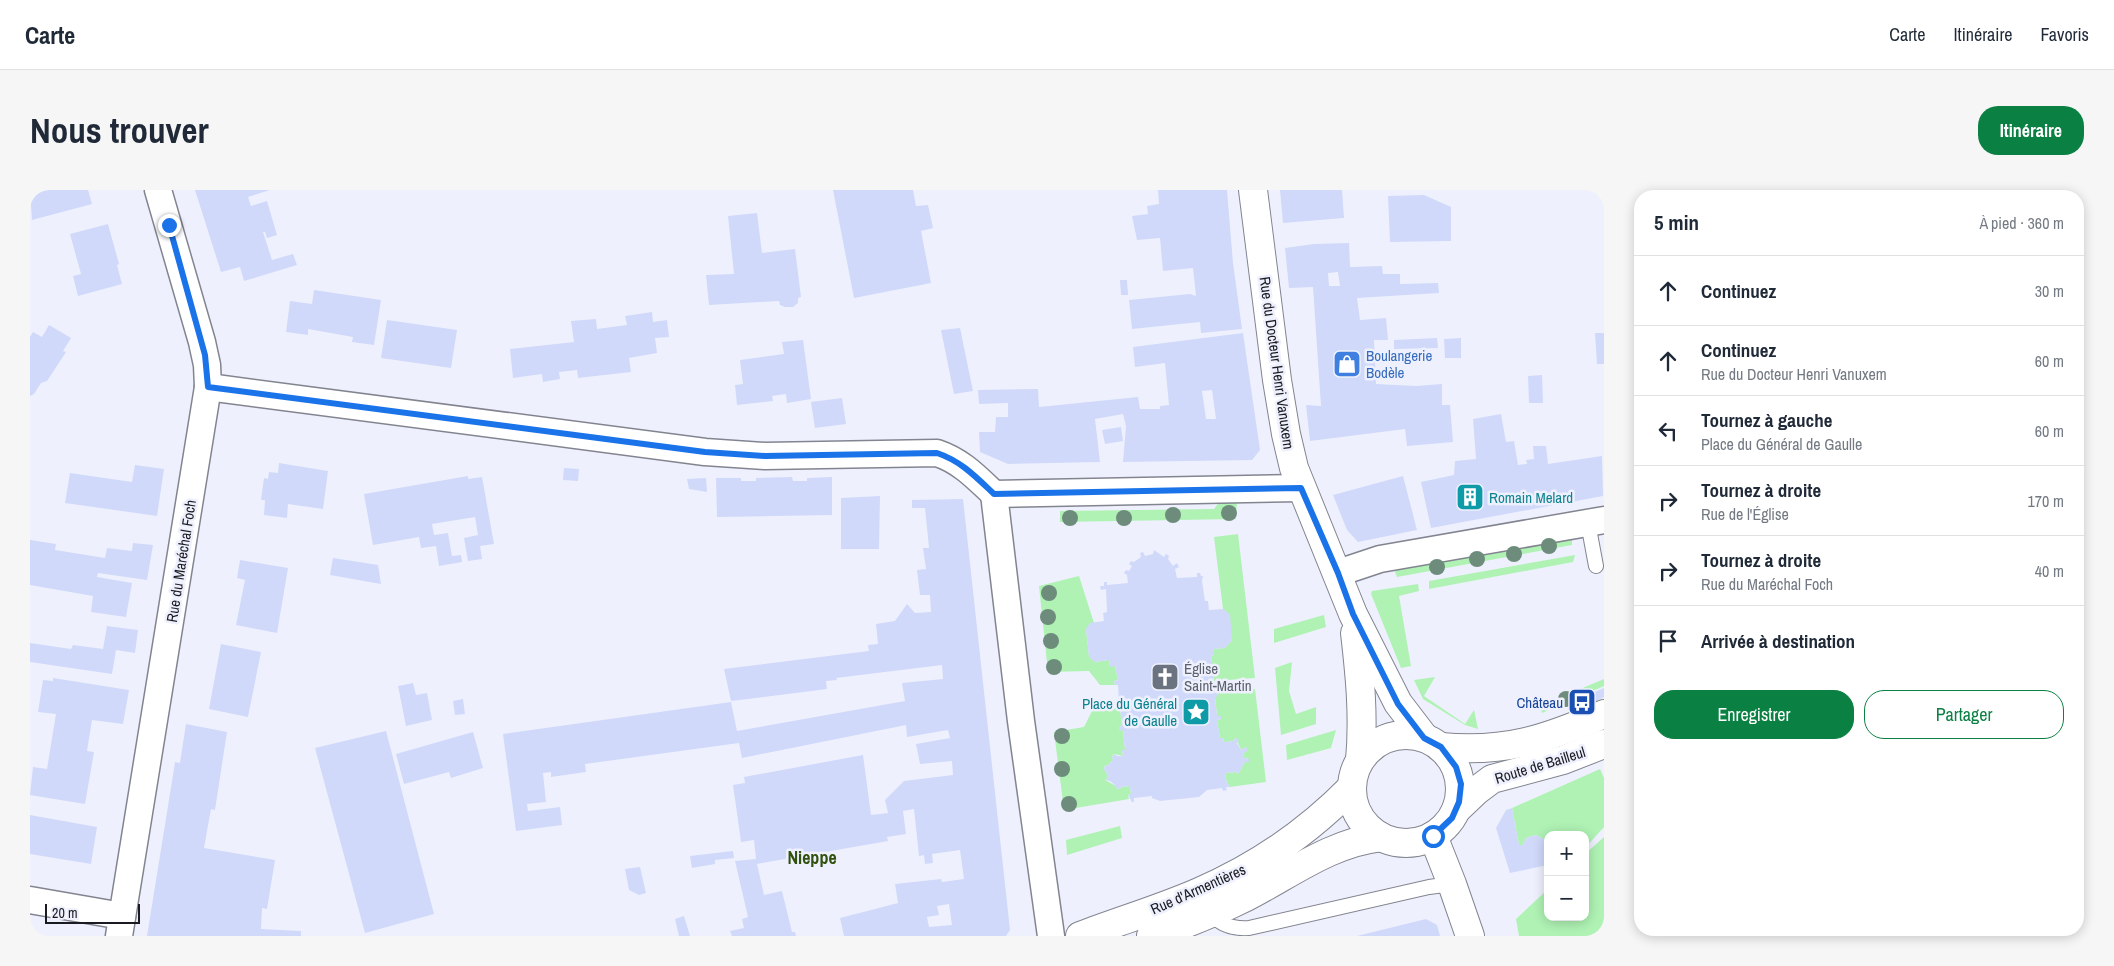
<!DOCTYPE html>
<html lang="fr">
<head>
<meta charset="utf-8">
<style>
	body { margin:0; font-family:"Archivo Narrow",sans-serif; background:#f6f6f7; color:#1f2937 }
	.controls { position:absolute; right:15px; bottom:15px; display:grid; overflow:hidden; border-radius:10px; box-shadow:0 2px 12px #0003 }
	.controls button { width:45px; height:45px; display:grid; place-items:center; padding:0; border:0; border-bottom:1px solid #e0e1e3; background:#fff; color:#1f2937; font:25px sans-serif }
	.scale { position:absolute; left:15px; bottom:12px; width:95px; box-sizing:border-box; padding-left:5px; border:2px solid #1a1b20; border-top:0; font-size:14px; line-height:18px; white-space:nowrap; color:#1a1b20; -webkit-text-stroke:4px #eef1fd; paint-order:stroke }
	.stop { position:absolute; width:15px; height:15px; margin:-11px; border:4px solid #1a73e8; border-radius:50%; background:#fff }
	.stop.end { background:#1a73e8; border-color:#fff; box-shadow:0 1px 5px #0008 }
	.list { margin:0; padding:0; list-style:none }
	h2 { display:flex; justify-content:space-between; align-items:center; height:65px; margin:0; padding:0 20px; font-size:21px }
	h2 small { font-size:16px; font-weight:400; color:#747a83 }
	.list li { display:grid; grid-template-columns:32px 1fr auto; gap:15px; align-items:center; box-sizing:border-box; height:70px; padding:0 20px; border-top:1px solid #e0e1e3 }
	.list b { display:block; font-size:19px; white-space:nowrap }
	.list p { margin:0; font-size:16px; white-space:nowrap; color:#747a83 }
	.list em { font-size:16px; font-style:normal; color:#747a83 }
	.actions { display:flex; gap:10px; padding:15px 20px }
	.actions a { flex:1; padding:11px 0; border:1px solid #0b8043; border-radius:20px; text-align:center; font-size:18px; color:#0b8043 }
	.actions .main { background:#0b8043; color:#fff }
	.icon { flex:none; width:28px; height:28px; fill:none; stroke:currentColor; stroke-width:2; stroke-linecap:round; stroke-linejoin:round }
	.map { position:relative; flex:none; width:1574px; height:746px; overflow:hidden; border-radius:20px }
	header { display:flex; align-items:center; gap:30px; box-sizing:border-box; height:70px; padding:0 25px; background:#fff; border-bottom:1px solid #e0e1e3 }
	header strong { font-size:24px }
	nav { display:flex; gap:28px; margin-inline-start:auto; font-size:18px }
	.intro { display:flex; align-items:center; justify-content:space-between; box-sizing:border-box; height:120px; padding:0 30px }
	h1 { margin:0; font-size:35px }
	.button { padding:12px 22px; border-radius:20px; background:#0b8043; color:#fff; font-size:18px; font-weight:700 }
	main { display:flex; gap:30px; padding:0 30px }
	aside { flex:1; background:#fff; border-radius:20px; box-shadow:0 2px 12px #0003 }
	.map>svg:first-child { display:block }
	.green { fill:#aff2b4 }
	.building { fill:#d0d9fa; fill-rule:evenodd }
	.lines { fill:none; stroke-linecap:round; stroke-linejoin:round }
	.lane-casing { stroke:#828590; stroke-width:16 }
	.street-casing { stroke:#828590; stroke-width:29 }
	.secondary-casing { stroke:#828590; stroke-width:30 }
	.lane { stroke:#fff; stroke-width:14 }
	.street { stroke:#fff; stroke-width:26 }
	.secondary { stroke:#fff; stroke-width:28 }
	.tree { fill:#6d8c7b }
	.route { stroke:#1a73e8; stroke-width:6 }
	.labels { text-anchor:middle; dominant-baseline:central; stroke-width:5; stroke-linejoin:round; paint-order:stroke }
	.shop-label { font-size:15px; fill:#366cbe; stroke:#eef1fd; text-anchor:start }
	.street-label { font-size:15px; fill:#1a1b20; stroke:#eef1fd }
	.culture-label { font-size:15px; fill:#0d838f; stroke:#eef1fd; text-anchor:start }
	.worship-label { font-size:15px; fill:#5b616d; stroke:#eef1fd; text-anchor:start }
	.transit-label { font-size:15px; fill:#164399; stroke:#eef1fd; text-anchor:end }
	.quarter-label { font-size:18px; font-weight:bold; fill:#31510f; stroke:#eef1fd }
</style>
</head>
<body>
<header>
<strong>Carte</strong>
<nav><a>Carte</a><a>Itinéraire</a><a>Favoris</a></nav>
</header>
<div class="intro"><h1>Nous trouver</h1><a class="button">Itinéraire</a></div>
<main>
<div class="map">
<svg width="1574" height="746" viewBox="0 0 1574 746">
	<rect width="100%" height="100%" fill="#eef1fd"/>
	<g class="green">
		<path d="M1191,310L1207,311L1206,329L1030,332V321L1184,319Z"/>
		<path d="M1208,344L1225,488L1184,491L1183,484L1185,483V480L1183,479L1181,466L1184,465V459L1195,458L1202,450L1193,419L1184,347Z"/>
		<path d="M1542,347V355L1367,387L1364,379Z"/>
		<path d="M1545,365L1543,372L1399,399V391Z"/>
		<path d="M1049,386L1064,433H1060L1056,440L1059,466L1065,472L1079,470L1080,476H1085L1088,490L1084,491L1085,495H1070L1059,481L1018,482L1009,396Z"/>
		<path d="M1388,394L1389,401L1369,406L1381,476L1371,478L1341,404L1342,401Z"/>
		<path d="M1294,425L1296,437L1244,453V439Z"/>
		<path d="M1262,472L1259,501L1266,524L1286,517V534L1251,545L1245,478Z"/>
		<path d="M1405,487L1394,506L1435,534L1444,520L1448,539L1435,535L1393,509L1384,490Z"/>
		<path d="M1574,489V496L1512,523L1510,516Z"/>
		<path d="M1225,499L1236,592L1200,597V595L1197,594L1195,583L1206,582L1208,584L1215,572H1219V569L1214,568L1213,563L1217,561L1216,557L1211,560L1206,548L1203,551L1194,552L1193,548H1190L1187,530L1191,529V526H1187L1185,507L1188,506V502Z"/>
		<path d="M1090,518L1092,536L1089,537L1090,540H1093L1095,560L1092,561L1093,566L1084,564L1082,567L1083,570L1077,576L1075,575L1074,579L1076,581L1078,588L1075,590L1086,596V598L1090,599L1091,597L1100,596L1101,604L1098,605L1099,609L1034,620L1024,542L1054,537L1062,521Z"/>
		<path d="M1306,540L1301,558L1257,570L1256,555Z"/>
		<path d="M1570,579L1574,588V637L1555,658V645H1542L1541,641L1530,645H1518V649L1515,650L1506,645L1496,648L1493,655H1489L1482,618Z"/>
		<path d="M1090,636L1092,648L1037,665L1036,650Z"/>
		<path d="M1574,647V746H1489L1486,729L1518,699V727H1555V664Z"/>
	</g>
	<g class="building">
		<path d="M0,0H58L62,14L2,30Z"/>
		<path d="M165,0H240L218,7L221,16L237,11L247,45L237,48L235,42H233L242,70L263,64L267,75L214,91L210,77L191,82Z"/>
		<path d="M803,0H883L886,16L898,15L903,38L891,41L901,93L824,108Z"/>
		<path d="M1128,0H1197L1203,73L1212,139L1171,143L1170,132L1102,139L1099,110L1160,104L1166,106L1163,78L1133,81L1130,48L1107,50L1102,26L1118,24L1117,16L1129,14Z"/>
		<path d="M1250,0H1312L1314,28L1253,33Z"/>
		<path d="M1394,5L1421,17V51L1360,52L1358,6Z"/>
		<path d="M727,23L732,63L765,59L771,107L768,108V113L763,117H755L750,115L749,111L679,115L676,85L704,84L698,26Z"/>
		<path d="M78,34L89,74L87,75L92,94L48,106L43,86L51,84L40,44Z"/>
		<path d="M1319,53L1320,77L1352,76L1353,84H1370V94L1408,93L1409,103L1327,108L1330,130L1356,128L1358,150H1344L1346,194L1386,196L1412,194V215H1420L1423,252L1377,256L1375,239L1280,251L1276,215L1291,216L1283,97L1259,98L1255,58L1284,54ZM1308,82L1310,96H1299L1298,83Z"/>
		<path d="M1090,90H1097L1098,105H1091Z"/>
		<path d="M284,100L351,110L344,155L322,152L323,147L278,139V145L256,142L260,111L282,114Z"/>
		<path d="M622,122L623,132L637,130L639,147L625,148L627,163L599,168L601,182L548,188L547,180L529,182L530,189L513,192L512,184L483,188L480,159L544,152L541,131L566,129L567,139L597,135L595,126Z"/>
		<path d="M357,130L427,140L421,178L351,168Z"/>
		<path d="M19,135L41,148L33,161L36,162L17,191L11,193L4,204L0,206V147L3,142L12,147Z"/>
		<path d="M930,138L943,201L924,204L911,140Z"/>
		<path d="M1213,143L1230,260L1222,270L1093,272L1096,236L1093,224L1065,229L1070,272L978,274L950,262L949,242H965L966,227H978V213L949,214L948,200L1008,199L1009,217L1108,207L1110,219H1130V216L1139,215L1135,173L1105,177L1103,157ZM1182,200L1186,229H1176L1172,201Z"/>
		<path d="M1565,143H1574V174H1567Z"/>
		<path d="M1407,148L1408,158L1364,159V150Z"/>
		<path d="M1431,148V168H1415L1414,149Z"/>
		<path d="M773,150L781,209L757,213L756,204L742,206L743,211L707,215L705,195L713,194L710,170L754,164L752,152Z"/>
		<path d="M1512,185L1513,213H1499L1498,186Z"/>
		<path d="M812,208L816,234L785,238L781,212Z"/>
		<path d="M1471,224L1476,252L1484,251L1488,275L1497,274L1496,270L1504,269L1503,256H1516L1518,274L1572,266L1573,306L1401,338L1391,292L1424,285L1425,271L1446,269L1443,229Z"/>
		<path d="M1091,237L1093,251L1075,254L1072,240Z"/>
		<path d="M249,273L298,281L293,319L258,314L257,328L234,325L235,310H231L234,288L238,289L239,282L248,283Z"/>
		<path d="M105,275L134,279L127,326L35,313L40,283L102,292Z"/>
		<path d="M534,278L549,279L548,291L533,290Z"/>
		<path d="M438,286V289L452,287L464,354L450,356L452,369L438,371L434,348L448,345L445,327L402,334L404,345L418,343L422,366L431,365L432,372L409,376L406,356L391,358L389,347L343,355L334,304Z"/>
		<path d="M1373,286L1387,340L1328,352L1317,340L1303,305Z"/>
		<path d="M762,287L763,291H777V288L802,287V325L687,327L686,288H711V291H726V288Z"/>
		<path d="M676,288L677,302L659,299L657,289Z"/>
		<path d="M850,306L849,359H811V308Z"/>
		<path d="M933,309L980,740L976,746H814L810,728L868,713L865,694L911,689L912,692L934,689L930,660L902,664L903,673L895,674L894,665L889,666L884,619L873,621L876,644L857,647L858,651L727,674L734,705L752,701L762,742H765L766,746H702L700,741L714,738L712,729L718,727L705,671L726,669L724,650L711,652L703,595L715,593L714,587L833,565L841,625L858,623L855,610L874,591L923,585L922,571L890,574L886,554L920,548L918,540L877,547L876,535L712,568L709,553L555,574L556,582L521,587V582L513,583L516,612L497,614L498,621L530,617L532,635L486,641L473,544L701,512L707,541L875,511L872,493L913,489L912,475L806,488L807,490L796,491L797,499L701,511L694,479L839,461L838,455L848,454L846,434L865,431L877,414L885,423L901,422L900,405H890L887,380L896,379L893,358H899L895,318H882V310ZM919,714L922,735L899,737L897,727L909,725L907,716Z"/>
		<path d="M0,350L26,354L25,360L75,368L77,358L102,361L103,353L123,355L117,390L68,383L67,387L102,393L96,427L61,422L63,406L0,395Z"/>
		<path d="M1124,360L1134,367L1136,364L1139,366L1138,369L1143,376L1147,373L1149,377L1145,379L1147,388L1167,387V383H1170L1171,386H1173L1172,391L1175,411H1178L1179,420L1193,419L1200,424L1202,450L1195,458L1184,459V465L1181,466L1183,479H1185V483L1183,484L1185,503L1188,502V507H1185L1187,526H1191V529L1187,530L1190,548H1193L1194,552L1203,551L1206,548L1209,550L1207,553L1211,560L1216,557L1218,561L1213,563L1214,568L1219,569V572H1215L1208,584L1206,582L1195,583L1197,594L1200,595V597H1196L1197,600L1193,601L1192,598L1177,600L1169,607L1130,611L1122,608V606L1104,608V612H1102L1098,605L1101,604L1100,596L1091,597L1090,599L1086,598V596L1080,591L1075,590L1078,588L1076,581L1074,580L1075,575L1077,576L1083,570L1082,567L1085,564L1087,566H1093L1092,560H1095L1093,540L1089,541V537L1092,536L1090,518H1087V514H1089L1088,495H1085L1084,491L1088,490L1085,476L1080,477L1079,470L1065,472L1059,467L1056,439L1060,433L1074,431L1073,423L1077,422L1076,399L1071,400L1070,396H1074V392H1077V395L1098,393L1097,385L1094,383L1096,380L1099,381L1102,376L1099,374L1101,371L1104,372L1111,367L1110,363L1113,362L1115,366L1123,364Z"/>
		<path d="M303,368L348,375L351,394L300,385Z"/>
		<path d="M210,370L258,378L247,443L206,435L215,390L207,388Z"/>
		<path d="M77,436L108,440L105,463L86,460L82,484L0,472V453L41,459L43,455L73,459Z"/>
		<path d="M191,454L231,462L218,527L179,519Z"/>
		<path d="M23,488L99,500L93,534L62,530L57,561L64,562L55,614L0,605L3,577L17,579L26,524L8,522L13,490L23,491Z"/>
		<path d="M383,493L386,505L397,503L402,530L376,536L368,496Z"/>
		<path d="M1574,498V507L1564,512L1560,504Z"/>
		<path d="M433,509L435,524L425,525L423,511Z"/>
		<path d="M156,534L197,542L185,620L181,619L174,658L245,670L237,719L232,718L231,739L271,741V746H117L143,585L145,572L150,573Z"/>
		<path d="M356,541L404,724L335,743L285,558Z"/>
		<path d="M443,542L453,578L421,588L419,582L374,594L366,564Z"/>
		<path d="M1482,618L1489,655H1493L1496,648L1506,645L1515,650L1518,649V675L1480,683L1466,638L1476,620Z"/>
		<path d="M0,625L67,637L61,674L0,664Z"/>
		<path d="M703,661L704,668L685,670V674L662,678L660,666Z"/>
		<path d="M610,677L616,703L609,705L599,700L595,679Z"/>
		<path d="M654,726L660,746H649L645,729Z"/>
		<path d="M1396,729L1407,735L1410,746H1327Z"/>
	</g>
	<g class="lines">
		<defs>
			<g id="lane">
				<path d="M1558,333L1566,376"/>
				<path d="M1179,720C1188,735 1203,739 1219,738L1399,697L1422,694"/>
			</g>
			<g id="street">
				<path d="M178,197L675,262L735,266L907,263C931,271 946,287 964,304"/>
				<path d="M964,304L991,531L1021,746"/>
				<path d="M964,304L1271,298"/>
				<path d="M1308,383L1350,369L1574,330"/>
				<path d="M0,710L92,726"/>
				<path d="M89,746L178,197L177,175L172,152L128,0"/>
			</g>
			<g id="secondary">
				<path d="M1223,0L1247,190L1256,244L1264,278L1323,424L1368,513L1394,547"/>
				<path d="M1325,443C1330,486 1334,527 1330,570"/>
				<circle cx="1376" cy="599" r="54"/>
				<path d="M1411,557C1476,563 1516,549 1574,524"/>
				<path d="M1426,620L1446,601L1462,589L1533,570L1574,554"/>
				<path d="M1403,646L1422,694L1440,746"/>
				<path d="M1050,746C1089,731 1130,719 1169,702C1227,677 1278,642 1322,597"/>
				<path d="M1121,746C1154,735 1186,722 1216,707C1261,684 1300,653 1351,647"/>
			</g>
		</defs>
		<use href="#lane" class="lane-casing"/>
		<use href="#street" class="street-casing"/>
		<use href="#secondary" class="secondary-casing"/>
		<use href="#lane" class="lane"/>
		<use href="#street" class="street"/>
		<use href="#secondary" class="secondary"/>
	</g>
	<g class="tree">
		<circle cx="1199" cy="323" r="8"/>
		<circle cx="1143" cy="325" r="8"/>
		<circle cx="1040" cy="328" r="8"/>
		<circle cx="1094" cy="328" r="8"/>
		<circle cx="1519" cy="356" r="8"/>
		<circle cx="1484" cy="364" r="8"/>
		<circle cx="1447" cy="369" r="8"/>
		<circle cx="1407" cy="377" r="8"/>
		<circle cx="1019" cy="403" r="8"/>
		<circle cx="1018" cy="427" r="8"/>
		<circle cx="1021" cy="451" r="8"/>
		<circle cx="1024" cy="477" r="8"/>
		<circle cx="1536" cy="509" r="8"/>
		<circle cx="1032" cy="546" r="8"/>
		<circle cx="1032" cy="579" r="8"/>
		<circle cx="1039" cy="614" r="8"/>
	</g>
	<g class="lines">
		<path class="route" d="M139,35L175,165L178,197L675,262L735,266L907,263C931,271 946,287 964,304L1271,298L1308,383L1323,424L1368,514L1394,548L1411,557L1426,577L1431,594L1429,612L1422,628L1403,646"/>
	</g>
	<defs>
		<symbol id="shop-square" viewBox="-11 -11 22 22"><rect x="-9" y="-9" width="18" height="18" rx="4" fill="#3f7fe0" stroke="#eef1fd"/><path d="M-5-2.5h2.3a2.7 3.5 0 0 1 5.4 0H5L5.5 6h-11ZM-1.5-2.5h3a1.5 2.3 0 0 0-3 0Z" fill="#fff"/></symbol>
		<symbol id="building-square" viewBox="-11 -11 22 22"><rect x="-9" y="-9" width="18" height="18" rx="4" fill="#0f9aa8" stroke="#eef1fd"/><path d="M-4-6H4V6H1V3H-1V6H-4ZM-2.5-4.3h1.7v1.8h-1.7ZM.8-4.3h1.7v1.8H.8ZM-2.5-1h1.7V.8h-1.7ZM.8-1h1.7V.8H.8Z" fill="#fff"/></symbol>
		<symbol id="church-square" viewBox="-11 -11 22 22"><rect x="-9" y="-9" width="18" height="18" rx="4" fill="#6b7280" stroke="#eef1fd"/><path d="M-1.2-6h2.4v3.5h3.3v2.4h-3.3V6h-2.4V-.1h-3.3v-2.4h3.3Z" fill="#fff"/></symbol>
		<symbol id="bus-square" viewBox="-11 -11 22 22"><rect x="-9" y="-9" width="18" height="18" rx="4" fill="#1a4fb4" stroke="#eef1fd"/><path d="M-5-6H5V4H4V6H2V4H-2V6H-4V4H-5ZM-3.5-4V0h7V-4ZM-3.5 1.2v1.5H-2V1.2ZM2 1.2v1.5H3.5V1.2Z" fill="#fff"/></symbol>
		<symbol id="sight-square" viewBox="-11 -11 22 22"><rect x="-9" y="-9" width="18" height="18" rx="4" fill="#0f9aa8" stroke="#eef1fd"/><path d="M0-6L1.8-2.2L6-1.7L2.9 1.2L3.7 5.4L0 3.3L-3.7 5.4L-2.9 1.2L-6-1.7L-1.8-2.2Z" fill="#fff"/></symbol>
	</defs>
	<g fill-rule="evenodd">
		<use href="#shop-square" x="1301" y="158" width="32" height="32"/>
		<use href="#building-square" x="1424" y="291" width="32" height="32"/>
		<use href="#church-square" x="1119" y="471" width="32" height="32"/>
		<use href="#bus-square" x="1536" y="496" width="32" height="32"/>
		<use href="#sight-square" x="1150" y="506" width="32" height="32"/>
	</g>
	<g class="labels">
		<g class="shop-label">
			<text x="1336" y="165">Boulangerie<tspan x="1336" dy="17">Bodèle</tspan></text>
		</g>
		<g class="street-label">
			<text transform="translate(1247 173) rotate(82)">Rue du Docteur Henri Vanuxem</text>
			<text transform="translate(151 371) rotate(-81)">Rue du Maréchal Foch</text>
			<text transform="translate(1510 575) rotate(-17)">Route de Bailleul</text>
			<text transform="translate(1168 699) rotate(-24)">Rue d'Armentières</text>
		</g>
		<g class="culture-label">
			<text x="1459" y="307">Romain Melard</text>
			<text x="1147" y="513" text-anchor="end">Place du Général<tspan x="1147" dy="17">de Gaulle</tspan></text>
		</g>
		<g class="worship-label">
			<text x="1154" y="478">Église<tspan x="1154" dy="17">Saint-Martin</tspan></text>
		</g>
		<g class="transit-label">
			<text x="1533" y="512">Château</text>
		</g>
		<g class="quarter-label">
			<text x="782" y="667">Nieppe</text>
		</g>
	</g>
</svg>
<div class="controls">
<button>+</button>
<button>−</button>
</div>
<div class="scale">20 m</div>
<div class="stop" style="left:1403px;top:646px"></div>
<div class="stop end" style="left:139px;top:35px"></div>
</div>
<aside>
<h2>5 min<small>À pied · 360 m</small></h2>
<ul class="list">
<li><svg class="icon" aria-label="ahead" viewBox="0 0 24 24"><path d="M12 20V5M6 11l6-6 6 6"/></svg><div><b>Continuez</b></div><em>30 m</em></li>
<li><svg class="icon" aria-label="ahead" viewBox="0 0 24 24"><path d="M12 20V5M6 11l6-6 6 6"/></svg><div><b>Continuez</b><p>Rue du Docteur Henri Vanuxem</p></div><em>60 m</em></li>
<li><svg class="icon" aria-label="left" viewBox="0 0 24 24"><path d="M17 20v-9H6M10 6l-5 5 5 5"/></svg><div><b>Tournez à gauche</b><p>Place du Général de Gaulle</p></div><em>60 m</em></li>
<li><svg class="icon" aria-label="right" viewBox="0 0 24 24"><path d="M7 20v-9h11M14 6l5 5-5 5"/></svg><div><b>Tournez à droite</b><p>Rue de l'Église</p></div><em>170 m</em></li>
<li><svg class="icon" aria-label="right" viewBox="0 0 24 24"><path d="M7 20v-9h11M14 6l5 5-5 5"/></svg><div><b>Tournez à droite</b><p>Rue du Maréchal Foch</p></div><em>40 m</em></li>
<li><svg class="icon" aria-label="arrive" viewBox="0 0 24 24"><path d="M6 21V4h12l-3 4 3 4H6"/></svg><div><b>Arrivée à destination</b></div></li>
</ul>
<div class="actions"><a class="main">Enregistrer</a><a>Partager</a></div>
</aside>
</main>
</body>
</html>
